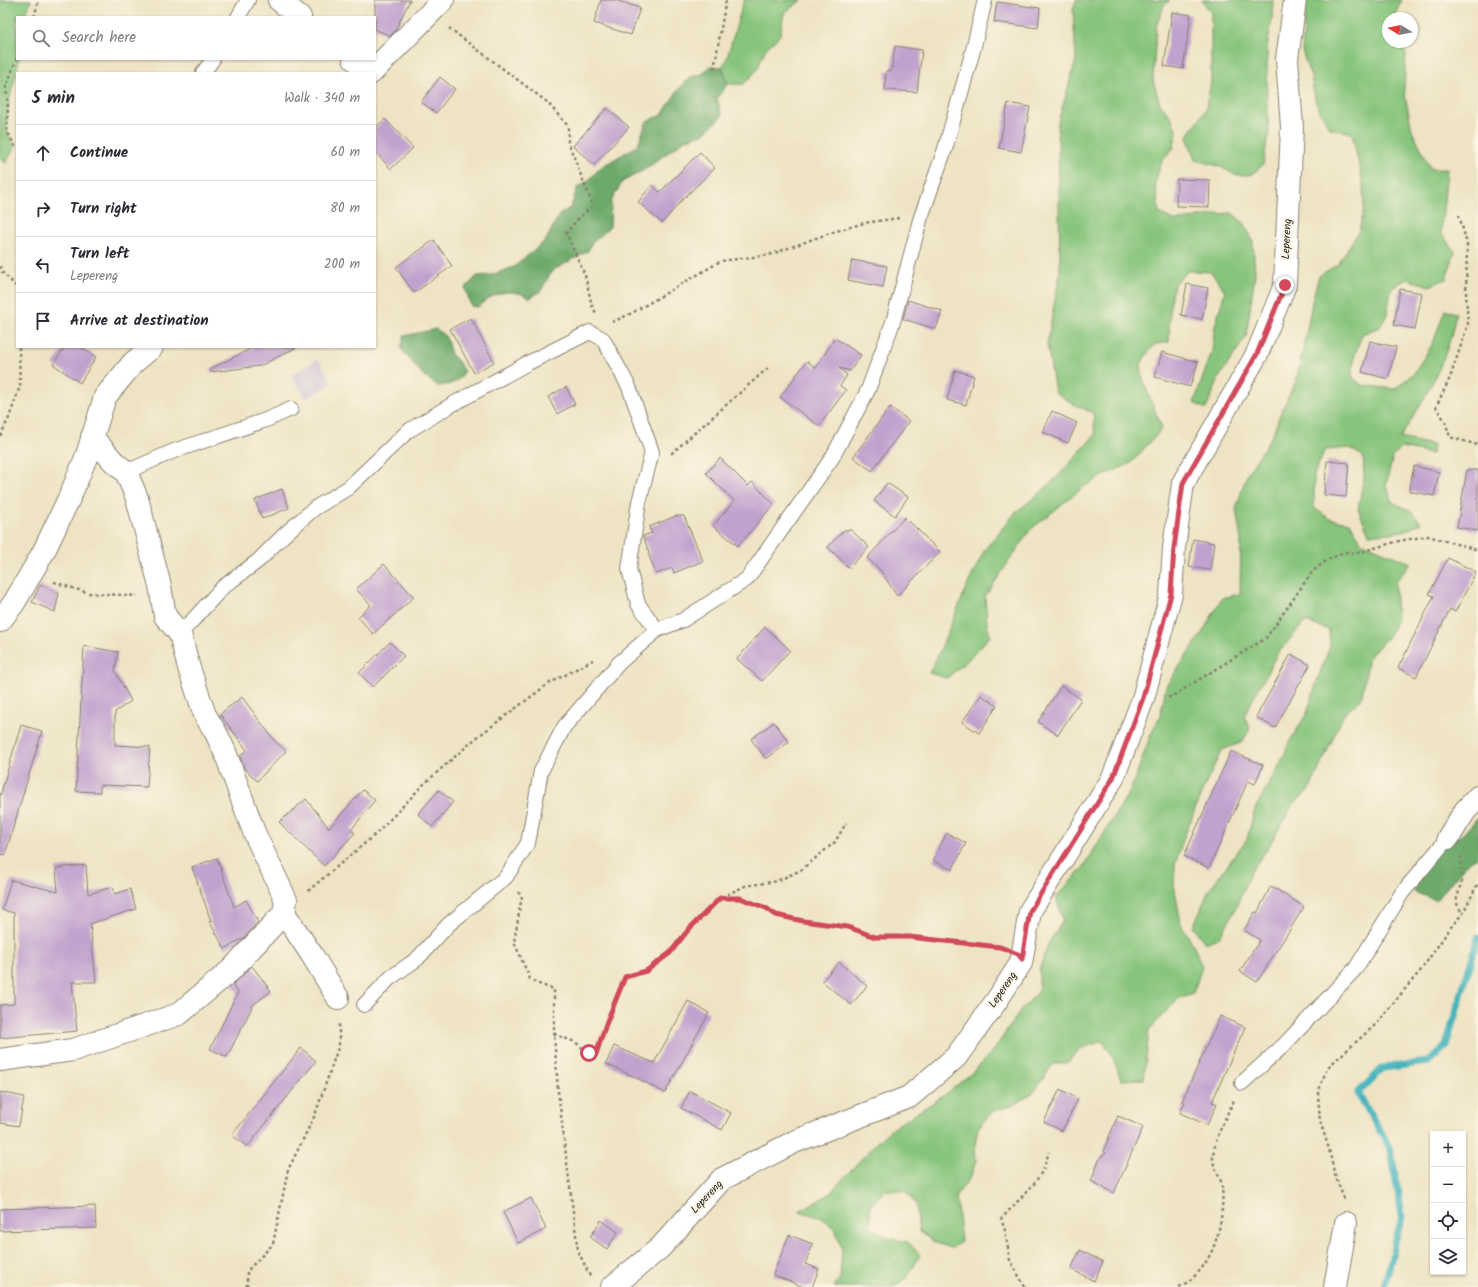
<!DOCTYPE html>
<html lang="en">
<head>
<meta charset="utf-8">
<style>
	body { margin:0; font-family:Kalam,sans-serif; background:#f7f7f7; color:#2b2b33 }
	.controls { position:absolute; right:12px; bottom:12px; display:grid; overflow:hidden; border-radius:0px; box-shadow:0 1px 3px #0004 }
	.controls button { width:36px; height:36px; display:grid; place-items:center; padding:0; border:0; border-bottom:1px solid #e1e1e2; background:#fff; color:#2b2b33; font:20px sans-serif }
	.compass { position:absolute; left:1382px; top:12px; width:36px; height:36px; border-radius:50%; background:#fff; box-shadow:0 1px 3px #0004; rotate:280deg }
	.stop { position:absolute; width:12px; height:12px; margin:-9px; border:3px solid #d1495b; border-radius:50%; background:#fff }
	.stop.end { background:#d1495b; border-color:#fff; box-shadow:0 1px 4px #0008 }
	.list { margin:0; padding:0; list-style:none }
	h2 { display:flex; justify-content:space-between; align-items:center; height:52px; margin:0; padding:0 16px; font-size:17px }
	h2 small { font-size:13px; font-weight:400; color:#7c7c81 }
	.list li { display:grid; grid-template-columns:26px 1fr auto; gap:12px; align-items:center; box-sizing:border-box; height:56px; padding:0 16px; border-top:1px solid #e1e1e2 }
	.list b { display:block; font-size:15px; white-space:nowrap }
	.list p { margin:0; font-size:13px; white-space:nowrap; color:#7c7c81 }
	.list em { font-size:13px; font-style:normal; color:#7c7c81 }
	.icon { flex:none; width:22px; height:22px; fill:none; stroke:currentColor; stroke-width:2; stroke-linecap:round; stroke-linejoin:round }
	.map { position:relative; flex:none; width:1478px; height:1287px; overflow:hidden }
	.search { position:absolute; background:#fff; box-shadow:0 1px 3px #0004; left:16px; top:16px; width:360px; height:44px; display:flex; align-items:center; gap:10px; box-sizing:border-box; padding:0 14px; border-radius:0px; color:#7c7c81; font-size:15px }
	.panel { position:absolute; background:#fff; box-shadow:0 1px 3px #0004; left:16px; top:72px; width:360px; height:276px; border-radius:0px }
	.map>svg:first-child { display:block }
	.industrial { fill:#ccbed4 }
	.green { fill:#87c57b; stroke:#52704c }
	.forest { fill:#6daa6b; stroke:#446344 }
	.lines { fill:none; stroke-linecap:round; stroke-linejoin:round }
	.stream { stroke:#44b4bc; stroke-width:7 }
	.building { fill:#c0a2ce }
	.lane-casing { stroke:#858070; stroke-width:16 }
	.street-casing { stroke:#858070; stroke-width:24 }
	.path { stroke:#858070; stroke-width:2.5; stroke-dasharray:3 3; stroke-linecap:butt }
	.lane { stroke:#fff; stroke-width:14 }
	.street { stroke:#fff; stroke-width:22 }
	.route { stroke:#d1495b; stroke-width:5 }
	.labels { text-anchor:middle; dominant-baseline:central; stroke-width:4; stroke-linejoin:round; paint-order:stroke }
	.street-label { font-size:11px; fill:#1c1c1c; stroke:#fcf5e5 }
</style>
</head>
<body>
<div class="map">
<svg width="1478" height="1287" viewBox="0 0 1478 1287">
	<rect width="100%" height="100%" fill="#fcf5e5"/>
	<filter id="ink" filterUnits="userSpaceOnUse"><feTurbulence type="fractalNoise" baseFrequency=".025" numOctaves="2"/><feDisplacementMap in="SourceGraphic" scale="8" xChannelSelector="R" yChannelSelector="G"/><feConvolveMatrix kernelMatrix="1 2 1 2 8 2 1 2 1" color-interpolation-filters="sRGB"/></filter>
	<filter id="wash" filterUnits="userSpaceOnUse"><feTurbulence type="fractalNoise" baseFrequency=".012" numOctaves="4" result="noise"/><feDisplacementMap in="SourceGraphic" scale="16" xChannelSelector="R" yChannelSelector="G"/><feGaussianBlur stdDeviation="0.9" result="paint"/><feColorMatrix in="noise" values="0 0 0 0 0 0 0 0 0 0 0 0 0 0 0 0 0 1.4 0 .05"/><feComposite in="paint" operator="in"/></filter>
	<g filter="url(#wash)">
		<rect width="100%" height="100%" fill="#eee3c3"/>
		<path class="industrial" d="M318,359L333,383L306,399L291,375Z"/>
		<g class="green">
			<path d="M0,0H31L25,17H17V59H19C15,81 5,108 7,129C7,135 12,141 15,146L6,163L0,158Z"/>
			<path d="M744,0H802L784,13L780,35L765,50L757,70L744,84H728L722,67L726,61Z"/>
			<path d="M1076,0H1170L1164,5L1156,27L1153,80L1160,104L1171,117L1177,131L1173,149L1162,160L1155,183L1159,213L1176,221L1218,214L1232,213L1244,223L1253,241L1255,274L1246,337L1220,376L1206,409L1194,403L1212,351L1215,326L1225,291L1211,272L1188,271L1174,284L1170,307L1169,342L1155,344C1151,349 1145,356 1142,362C1137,375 1158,414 1162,429L1131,463L1103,476L1082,488L1030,530L985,597L987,624L990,636L968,660L947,678L929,673L939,653L968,584L985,549L1016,512L1039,494L1060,474L1095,435L1093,413L1073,404L1055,392L1047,344L1060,272L1058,122L1076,60L1073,9Z"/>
			<path d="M1202,0H1273L1272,20L1267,48V102L1269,131L1263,165L1251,175H1235L1219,166L1195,160L1187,137L1206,109L1211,82V13Z"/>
			<path d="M1306,0H1402L1393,18H1388V42H1400L1406,54L1404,90L1412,130L1431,169H1447L1441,233L1455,252L1446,279L1430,286L1406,279L1391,289L1387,315L1380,327L1362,334L1355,354L1352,376L1361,385L1395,389L1415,372L1433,343L1445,310L1456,313C1454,323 1452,333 1449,343C1438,377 1419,408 1400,438L1433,445L1432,454L1401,448L1393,457L1386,484L1392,502L1413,512L1421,523C1405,533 1388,534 1369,534L1358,509L1364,476L1363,456L1349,448L1325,450L1314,475V508L1330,519L1350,522L1361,542L1411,563L1395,583L1397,620L1391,633L1369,657L1361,700L1345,712L1309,791L1294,803L1267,849L1250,873L1234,912L1220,937L1205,943L1193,927L1209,890L1247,839L1255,809L1280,764L1290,741L1307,713L1319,675L1330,646L1329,630L1305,622L1277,654L1244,716L1250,728L1243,742L1222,750L1201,794L1183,840L1175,865L1174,884L1181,924L1193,944L1202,967L1193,993L1179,998L1149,1030L1144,1079L1121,1080L1111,1053L1102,1041L1080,1049L1067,1063L1053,1064L1035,1091L1016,1104L993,1111L978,1128L975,1144L976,1161L971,1176L956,1196L961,1242L951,1248L936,1243L919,1232L916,1204L905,1191L885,1190L870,1206L871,1227L888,1238L908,1242L920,1255C913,1267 906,1283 893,1287H834L840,1279L842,1249L835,1228L822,1218L799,1211L828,1195L878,1141L894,1127L945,1095L974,1071L993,1051L1021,1010L1038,992L1040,968L1048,944L1063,921L1056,897L1083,868L1132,787L1151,734L1160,717L1166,686L1201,635L1222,598L1240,594L1241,540L1236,509L1247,474L1272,436L1281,412L1296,381L1304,345L1313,297L1319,276L1338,264L1359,231L1364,209L1363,184L1352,133L1329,128L1316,103L1311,77L1302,51Z"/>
		</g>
		<g class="forest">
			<path d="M710,66L722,67L728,84L717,98L722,116L705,133L685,140L646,169L622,182L611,202L610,227L592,243L588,251L552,271L540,292L530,298C511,287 494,292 478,307L471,306L465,288L477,276L491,275L514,267L546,240L559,215L571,207L577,188L588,181L601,167L637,146L647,121L662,115L678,90L690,77L702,74Z"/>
			<path d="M436,329L446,337L451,354L458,361L464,372C458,383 450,385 438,386L424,376L401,349L404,336Z"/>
			<path d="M1478,817V857L1469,861L1436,900L1414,892L1425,865L1444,844L1464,833Z"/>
		</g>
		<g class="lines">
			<path class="stream" d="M1384,1287L1402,1216L1391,1150L1358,1093L1383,1068L1428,1062L1446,1046L1478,938"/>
		</g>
		<g id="blocks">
			<g class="building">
				<path d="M375,0H410L395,31L390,36L375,29Z"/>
				<path d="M601,0H615L640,8L631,35L594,23Z"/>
				<path d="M997,2L1040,8L1038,28L994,22Z"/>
				<path d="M1172,12L1191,15L1183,69L1164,66Z"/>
				<path d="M895,46L922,50L917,92L885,90L886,71H891Z"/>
				<path d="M440,77L455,89L436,113L421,102Z"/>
				<path d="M1008,103L1030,107L1021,152L999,148Z"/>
				<path d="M607,108L629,127L594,165L573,146Z"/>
				<path d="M385,119L413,148L391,169L375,152V128Z"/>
				<path d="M700,152L715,168L683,199L662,223L638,202L652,185L660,192Z"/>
				<path d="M1177,179L1210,180L1209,207L1176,206Z"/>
				<path d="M434,240L452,266L414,293L396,267Z"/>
				<path d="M852,260L887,266L883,287L848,280Z"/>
				<path d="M1187,284L1208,288L1202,319L1181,315Z"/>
				<path d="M1400,289L1422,293L1415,329L1394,325Z"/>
				<path d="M908,300L942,311L936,329L903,319Z"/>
				<path d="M471,318L494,362L474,373L450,329Z"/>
				<path d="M835,338L861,355L850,371L839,368L847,375L840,386L846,390L819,426L780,397L807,361L816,368Z"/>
				<path d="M1370,341L1396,347L1388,379L1362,372Z"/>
				<path d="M65,347H81L96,357L80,383L53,364Z"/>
				<path d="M254,347H297L260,366L211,372L210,369Z"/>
				<path d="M1162,352L1198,362L1190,387L1155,377Z"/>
				<path d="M955,370L974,376L966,405L947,400Z"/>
				<path d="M566,387L575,404L557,414L548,397Z"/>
				<path d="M890,407L909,421L872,471L853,457Z"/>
				<path d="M1052,411L1077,423L1068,443L1043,432Z"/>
				<path d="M720,458L748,486L752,482L774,504L738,546L713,526L734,501L706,473Z"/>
				<path d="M1327,461L1349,463L1346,497L1324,495Z"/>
				<path d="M1414,466L1439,472L1434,496L1409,491Z"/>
				<path d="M1467,470H1478V531L1457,527Z"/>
				<path d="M887,483L908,497L895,516L874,501Z"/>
				<path d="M282,489L289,508L262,519L255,500Z"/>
				<path d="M676,516H684L703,561L674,573L672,568L656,574L648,553L649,552L643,536L652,533L649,527Z"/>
				<path d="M905,517L940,552L897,596L880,570L867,558Z"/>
				<path d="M844,530H851L869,547L849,568L828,547Z"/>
				<path d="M1193,539L1214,543L1210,570L1189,567Z"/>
				<path d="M1448,558L1476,572L1455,612L1450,609L1416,677L1398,668L1434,596L1429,594Z"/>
				<path d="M384,564L414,597L373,634L358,617L371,605L356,589Z"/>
				<path d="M40,585L59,593L55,612L32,602Z"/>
				<path d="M765,627L790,650L762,681L737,659Z"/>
				<path d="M390,642L404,656L373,687L359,673Z"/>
				<path d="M84,646L118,652L115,671L131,701L115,712V745L150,747L147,787L100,785V792L76,791Z"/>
				<path d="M1291,654L1310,665L1275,728L1256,717Z"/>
				<path d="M1061,686L1081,699L1058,735L1038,722Z"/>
				<path d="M981,695L997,706L979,733L962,722Z"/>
				<path d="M242,697L274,740L286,751L257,781L244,768L240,756L247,750L220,714Z"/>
				<path d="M774,722L789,742L766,759L751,739Z"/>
				<path d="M21,725L42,731L5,855L0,854V796Z"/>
				<path d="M1231,751L1263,765L1255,784L1248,781L1209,868L1184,856Z"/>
				<path d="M363,790L375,800L351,830L355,833L324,866L279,822L306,799L329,828Z"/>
				<path d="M439,790L453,802L432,827L418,814Z"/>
				<path d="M947,833L966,843L952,870L933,860Z"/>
				<path d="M217,858L234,907L246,900L258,922L245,937L225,949L209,921H211L192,867Z"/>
				<path d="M86,865L88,894L113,887L115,894L130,889L136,909L90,924L96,982H72L77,1031L0,1038V1005L14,1004V913L2,910L11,880L58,892L56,868Z"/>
				<path d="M1271,886L1304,907L1257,982L1240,971L1260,940L1244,930L1255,912L1257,913Z"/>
				<path d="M839,962L867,986L851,1005L822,981Z"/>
				<path d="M252,966L271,991L253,1005L227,1057L210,1049L238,992L232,985Z"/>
				<path d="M688,1001L709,1013L665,1093L633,1076L606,1064L614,1046L654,1063Z"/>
				<path d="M1220,1016L1245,1027L1212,1102L1217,1104L1207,1125L1180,1113L1185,1102L1182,1101Z"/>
				<path d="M301,1048L316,1061L247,1147L232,1135Z"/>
				<path d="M1060,1089L1078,1099L1062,1131L1044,1122Z"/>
				<path d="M690,1091L731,1113L722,1130L681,1108Z"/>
				<path d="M0,1092L24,1097L19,1126L0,1123Z"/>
				<path d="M1118,1116L1143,1127L1114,1193L1091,1181L1100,1158L1106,1153L1103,1151Z"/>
				<path d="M531,1198L546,1229L518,1243L503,1212Z"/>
				<path d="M95,1206L96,1228L0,1231V1209Z"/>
				<path d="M601,1220L618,1232L607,1249L590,1237Z"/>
				<path d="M789,1235L813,1244L805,1264L819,1269L812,1287H804L773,1275Z"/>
				<path d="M1080,1250L1103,1262L1094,1281L1071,1269Z"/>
			</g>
		</g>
	</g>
	<g filter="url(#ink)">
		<use href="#blocks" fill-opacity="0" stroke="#858070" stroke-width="1"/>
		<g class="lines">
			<defs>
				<g id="lane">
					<path d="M238,17L248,0"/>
					<path d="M203,73L213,59"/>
					<path d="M126,472L174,451L266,420L291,409"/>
					<path d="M180,634L223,587L258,561L286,533L315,508L348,488L408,431L453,404L528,363L590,332L603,339L629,387L652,452L639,502L629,569L638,604L657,630"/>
					<path d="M364,1005L390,978L417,959L449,924L506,877L528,843L541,771L564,727L619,663L657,630L683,620L747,579L832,458L868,390L893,322L920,220L945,149L972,54L985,0"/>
					<path d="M1242,1083L1285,1044L1356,968L1402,893L1448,838"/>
				</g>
				<g id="street">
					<path d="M279,0L300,17"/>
					<path d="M354,59L370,73"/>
					<path d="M371,73L443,0"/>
					<path d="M0,621L14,603L44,551L71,494L87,455L105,397L133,363L152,347"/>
					<path d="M1448,838L1465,811L1478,797"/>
					<path d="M284,913L312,955L338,998"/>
					<path d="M0,1060L73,1050L179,1014L231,970L284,913L286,900L254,832L225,752L216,733L205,715L189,668L180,634L165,616L160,586L137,498L126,472L114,462L92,437"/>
					<path d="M612,1287L660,1248L722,1179L794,1142L909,1097L956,1057L997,1000L1021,963L1030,911L1113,778L1143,699L1171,594L1174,548L1183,483L1257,354L1285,285L1292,127L1287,59L1295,0"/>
					<path d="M1335,1287L1346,1223"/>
				</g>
			</defs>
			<use href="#lane" class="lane-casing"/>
			<use href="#street" class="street-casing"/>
			<g class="path">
				<path d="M34,17L39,0"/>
				<path d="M449,28L547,102L568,126V142L593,206L579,218L566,233L585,275L592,306L596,313"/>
				<path d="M17,58L6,87L8,107L7,131L15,146L17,147"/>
				<path d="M714,69L726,0"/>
				<path d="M1459,215L1467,244L1466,295L1468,324L1450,378L1436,407L1445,421L1450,437L1478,445"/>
				<path d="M0,266L2,272L17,287"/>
				<path d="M612,322L632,313L721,261L769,255L830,233L864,223L899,218"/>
				<path d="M0,436L9,418L20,386L19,347"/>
				<path d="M671,453H672L769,367"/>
				<path d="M54,582L88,593L137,596"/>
				<path d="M1168,697H1171L1266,638L1312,572L1327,560L1344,552L1357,553L1399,541L1428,536L1478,550"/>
				<path d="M1461,856L1462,880L1456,902L1462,913"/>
				<path d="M308,891L377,833L424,784L476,738L548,684L593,660"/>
				<path d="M518,892L522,896L514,942L530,979L541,985L554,989V1034"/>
				<path d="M722,898H740L766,908L776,915L803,921L848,927L875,937H909L1000,947"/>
				<path d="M1344,1199L1334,1172L1329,1149L1320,1121L1318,1093L1327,1068L1374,1026L1421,970L1451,927L1463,913L1478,883"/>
				<path d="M590,1276L578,1251L558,1091L554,1034L575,1042L589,1053L596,1054L606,1024L625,977L646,971L670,953L689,929L720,898L745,886L777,881L801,870L835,842L846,823"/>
				<path d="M247,1287V1271L273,1244L288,1170L315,1115L339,1045V1022"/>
				<path d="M1025,1287L1010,1260L1005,1230L1001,1219L1034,1184L1043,1170L1049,1152"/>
				<path d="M1179,1287C1214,1270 1225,1222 1222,1186C1221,1177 1212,1167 1213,1157C1215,1137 1225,1119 1234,1100"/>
			</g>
			<use href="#lane" class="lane"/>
			<use href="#street" class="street"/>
		</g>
	</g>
	<g class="lines" filter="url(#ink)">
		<path class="route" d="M589,1053L596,1054L606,1024L625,977L646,971L670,953L689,929L720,898H740L766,908L776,915L803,921L848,927L875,937H909L1000,947L1018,954L1022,959L1030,911L1113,778L1143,698L1171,594L1174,548L1183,483L1257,354L1285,285"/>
	</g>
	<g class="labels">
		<g class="street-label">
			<text transform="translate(1287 239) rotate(-87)">Lepereng</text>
			<text transform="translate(1003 990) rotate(-56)">Lepereng</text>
			<text transform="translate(707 1197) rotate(-47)">Lepereng</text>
		</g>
	</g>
</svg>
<div class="controls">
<button>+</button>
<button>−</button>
<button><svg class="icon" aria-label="locate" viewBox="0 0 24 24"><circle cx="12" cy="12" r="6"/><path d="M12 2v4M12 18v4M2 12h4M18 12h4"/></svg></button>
<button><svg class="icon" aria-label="layers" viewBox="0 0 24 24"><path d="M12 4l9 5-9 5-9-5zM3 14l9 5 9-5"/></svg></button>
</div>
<svg class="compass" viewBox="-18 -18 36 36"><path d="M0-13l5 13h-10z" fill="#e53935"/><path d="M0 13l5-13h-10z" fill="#7c7c81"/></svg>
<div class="stop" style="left:589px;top:1053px"></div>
<div class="stop end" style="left:1285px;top:285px"></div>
<div class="search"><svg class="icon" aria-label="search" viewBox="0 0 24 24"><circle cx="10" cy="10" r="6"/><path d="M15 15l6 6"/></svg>Search here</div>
<section class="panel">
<h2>5 min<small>Walk · 340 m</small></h2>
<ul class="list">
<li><svg class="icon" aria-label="ahead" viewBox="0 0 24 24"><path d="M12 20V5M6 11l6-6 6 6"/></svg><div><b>Continue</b></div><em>60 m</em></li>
<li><svg class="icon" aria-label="right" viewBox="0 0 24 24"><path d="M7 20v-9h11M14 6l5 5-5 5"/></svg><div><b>Turn right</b></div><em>80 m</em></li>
<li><svg class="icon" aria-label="left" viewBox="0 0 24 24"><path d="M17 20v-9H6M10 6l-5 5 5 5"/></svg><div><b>Turn left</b><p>Lepereng</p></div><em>200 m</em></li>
<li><svg class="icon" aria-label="arrive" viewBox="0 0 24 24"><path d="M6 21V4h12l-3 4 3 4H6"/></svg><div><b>Arrive at destination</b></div></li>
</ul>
</section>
</div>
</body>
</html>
